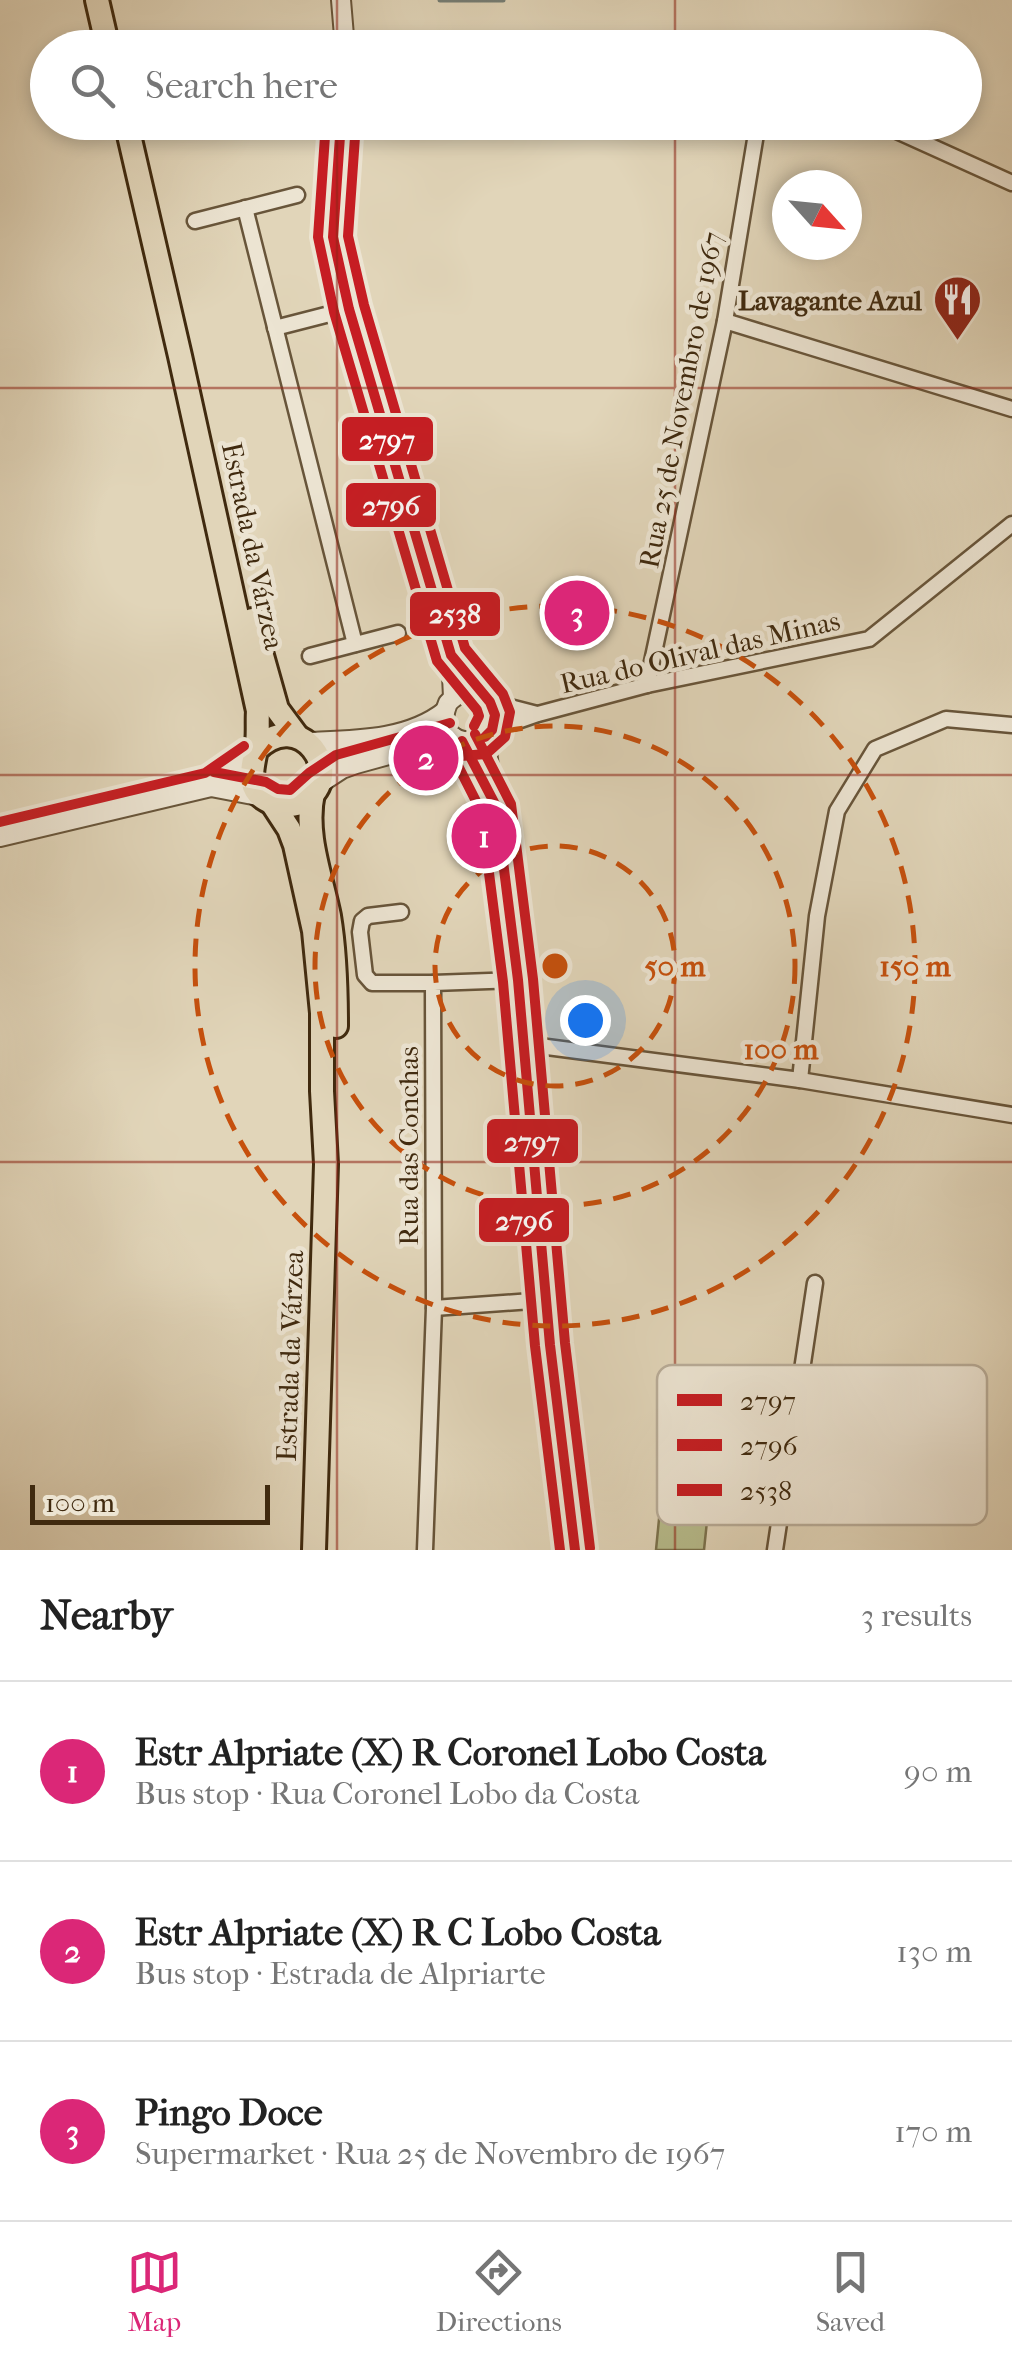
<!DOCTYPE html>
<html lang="en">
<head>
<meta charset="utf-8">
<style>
	body { margin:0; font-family:"IM FELL French Canon",serif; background:#f6f6f6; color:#222 }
	.compass { position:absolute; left:772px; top:170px; width:90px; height:90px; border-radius:50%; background:#fff; box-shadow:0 5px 15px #0003; rotate:117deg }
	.scale { position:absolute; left:30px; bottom:25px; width:240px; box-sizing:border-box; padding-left:10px; border:5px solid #402a0f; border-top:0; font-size:28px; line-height:35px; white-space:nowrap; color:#402a0f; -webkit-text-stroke:8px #ece4d2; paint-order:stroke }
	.you { position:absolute; left:585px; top:1020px; width:35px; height:35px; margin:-25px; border:8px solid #fff; border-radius:50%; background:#1a73e8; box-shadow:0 0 0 15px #1a73e833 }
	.badge { display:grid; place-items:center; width:65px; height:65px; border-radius:50%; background:#db2777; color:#fff; font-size:32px; font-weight:700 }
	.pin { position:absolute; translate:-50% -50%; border:5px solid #fff; box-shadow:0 2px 10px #0006 }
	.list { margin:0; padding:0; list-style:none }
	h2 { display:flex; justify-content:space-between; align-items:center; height:130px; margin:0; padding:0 40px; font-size:42px }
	h2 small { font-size:32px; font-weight:400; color:#767676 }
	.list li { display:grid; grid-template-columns:65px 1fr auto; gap:30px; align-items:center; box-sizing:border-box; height:180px; padding:0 40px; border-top:2px solid #e0e0e0 }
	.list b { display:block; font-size:38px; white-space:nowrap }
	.list p { margin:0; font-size:32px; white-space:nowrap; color:#767676 }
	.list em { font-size:32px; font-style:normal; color:#767676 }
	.icon { flex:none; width:55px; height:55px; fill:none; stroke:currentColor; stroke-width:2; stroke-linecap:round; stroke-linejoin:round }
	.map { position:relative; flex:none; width:1012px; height:1550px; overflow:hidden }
	.search { position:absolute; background:#fff; box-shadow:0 5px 15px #0003; left:30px; right:30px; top:30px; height:110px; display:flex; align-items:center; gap:25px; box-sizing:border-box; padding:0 35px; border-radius:55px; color:#767676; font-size:38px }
	.sheet { height:670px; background:#fff }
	nav { display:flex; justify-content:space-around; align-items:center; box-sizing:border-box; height:140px; border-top:2px solid #e0e0e0; background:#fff; font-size:28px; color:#767676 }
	nav a { display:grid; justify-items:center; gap:5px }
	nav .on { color:#db2777 }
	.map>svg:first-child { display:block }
	.green { fill:#b7bc8c; stroke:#7c734e; stroke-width:2.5 }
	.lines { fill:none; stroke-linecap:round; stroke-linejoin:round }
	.stream { stroke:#757e76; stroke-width:5 }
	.minor-casing { stroke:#68553a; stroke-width:19 }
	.tertiary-casing { stroke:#68553a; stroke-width:22 }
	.primary-casing { stroke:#402a0f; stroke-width:28 }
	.minor { stroke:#ece4d2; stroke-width:14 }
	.tertiary { stroke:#ece4d2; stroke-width:18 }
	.primary { stroke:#e1d5b9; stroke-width:22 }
	.bus-1-casing { stroke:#ece4d2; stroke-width:18 }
	.bus-2-casing { stroke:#ece4d2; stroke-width:18 }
	.bus-3-casing { stroke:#ece4d2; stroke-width:18 }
	.bus-1 { stroke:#c61d23; stroke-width:10 }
	.bus-2 { stroke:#c61d23; stroke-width:10 }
	.bus-3 { stroke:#c61d23; stroke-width:10 }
	.grid { fill:none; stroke:#8f2418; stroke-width:2.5; stroke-opacity:0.55 }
	.ring { fill:none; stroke:#c6500d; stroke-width:5; stroke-dasharray:18 12 }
	.labels { text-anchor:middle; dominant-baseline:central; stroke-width:9; stroke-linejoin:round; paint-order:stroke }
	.poi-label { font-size:28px; font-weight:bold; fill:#402a0f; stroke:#ece4d2; text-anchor:end }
	.street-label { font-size:28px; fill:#402a0f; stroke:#ece4d2 }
	.key { fill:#ece4d2; stroke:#b8ac98; stroke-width:2.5 }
	.key-label { font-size:28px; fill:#402a0f }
	.centre { fill:#c6500d; stroke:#ece4d2; stroke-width:5 }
	.ring-label { font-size:30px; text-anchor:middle; font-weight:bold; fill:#c6500d; stroke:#ece4d2; stroke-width:9; stroke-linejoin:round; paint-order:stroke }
	.line-badge { stroke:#ece4d2; stroke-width:4 }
	.badge-label { font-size:28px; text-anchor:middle; font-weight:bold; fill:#fff }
</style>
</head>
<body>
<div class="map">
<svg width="1012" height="1550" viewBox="0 0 1012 1550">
	<rect width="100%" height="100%" fill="#e1d5b9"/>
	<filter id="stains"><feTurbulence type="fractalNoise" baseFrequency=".002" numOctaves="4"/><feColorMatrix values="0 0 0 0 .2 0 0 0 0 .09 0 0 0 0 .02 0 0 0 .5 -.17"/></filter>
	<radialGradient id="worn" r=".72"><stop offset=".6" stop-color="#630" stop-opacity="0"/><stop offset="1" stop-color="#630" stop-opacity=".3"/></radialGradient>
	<path class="green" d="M664,1468L712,1473L704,1550H656Z"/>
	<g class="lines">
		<path class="stream" d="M440,0H503"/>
		<defs>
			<g id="minor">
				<path d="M877,122L1012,183"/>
				<path d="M245,208L355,644"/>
				<path d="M195,221L297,195"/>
				<path d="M725,321L1012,409"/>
				<path d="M275,328L349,309"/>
				<path d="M310,656L398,633"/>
				<path d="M647,685L725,321L758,122"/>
				<path d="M490,702L537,714"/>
				<path d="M492,730L538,714L647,685L869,639L1012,524"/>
				<path d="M401,912L368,916L362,921L360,932L365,975L372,983H433"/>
				<path d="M524,1044L800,1080L1012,1115"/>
				<path d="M800,1080L817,916L837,811L875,749L946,719L1012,725"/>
				<path d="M434,1308L545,1300"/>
				<path d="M425,1550L434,1308L433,983L518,980"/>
				<path d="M775,1550L815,1283"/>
			</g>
			<g id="tertiary">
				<path d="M341,0L345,48"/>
				<path d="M341,122L333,237L349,309L451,655L453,697"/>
				<path d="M452,656C462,669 486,693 492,706C513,751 426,756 448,703C459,691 470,690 485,696"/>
				<path d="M485,737L518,980L545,1300L575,1550"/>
				<path d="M462,741L487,788"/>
				<path d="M307,742C354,740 407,741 445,711"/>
				<path d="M319,784L342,769L356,764L454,737"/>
				<path d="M211,787L263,797"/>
				<path d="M0,837L211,787L253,758"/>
			</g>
			<g id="primary">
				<path d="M97,0L108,48"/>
				<path d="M126,122L180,356L258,711C257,723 259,738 256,750C251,772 246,793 273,803C283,807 295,806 304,801C348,774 299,705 256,750"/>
				<path d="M252,620L277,709L297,736"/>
				<path d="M313,793C304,834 321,876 329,916C335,952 336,989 336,1026"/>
				<path d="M272,803L289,829L295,845L314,931L322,1013V1091L326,1164L314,1550"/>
			</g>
		</defs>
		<use href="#minor" class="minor-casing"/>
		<use href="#tertiary" class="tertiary-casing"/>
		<use href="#primary" class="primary-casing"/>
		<use href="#minor" class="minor"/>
		<use href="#tertiary" class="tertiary"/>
		<use href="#primary" class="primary"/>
		<defs>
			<g id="bus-1">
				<path d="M341,122L333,237L349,309L451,655L490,702L495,715L492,730L485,737"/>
				<path d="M462,741L496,806L518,980L550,1345L575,1550"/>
			</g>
			<g id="bus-2">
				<path d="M326,122L318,237L334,312L437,661L477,710L479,716L474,726"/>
				<path d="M449,748L481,811L503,982L535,1346L560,1550"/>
			</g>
			<g id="bus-3">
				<path d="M356,123L348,236L364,305L465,648L503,694L510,712L505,737L486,754L461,756L447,750"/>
				<path d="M475,734L511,804L533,979L565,1343L590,1548"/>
				<path d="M214,772L266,782L278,789L290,790L309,773L336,755L450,723"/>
				<path d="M0,822L205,773L244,746"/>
			</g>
		</defs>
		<use href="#bus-1" class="bus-1-casing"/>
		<use href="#bus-2" class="bus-2-casing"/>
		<use href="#bus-3" class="bus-3-casing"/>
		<use href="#bus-1" class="bus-1"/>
		<use href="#bus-2" class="bus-2"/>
		<use href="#bus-3" class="bus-3"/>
	</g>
	<path class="grid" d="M337,0V48M675,0V48M337,122V1550M675,122V1550M0,388H1012M0,775H1012M0,1162H1012"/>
	<g class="ring">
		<circle cx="555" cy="966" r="120"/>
		<circle cx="555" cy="966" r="240"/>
		<circle cx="555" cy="966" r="360"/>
	</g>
	<defs>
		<symbol id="restaurant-pin" viewBox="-11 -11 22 30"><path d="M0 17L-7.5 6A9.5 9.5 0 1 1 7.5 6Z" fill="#8f2418" stroke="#ece4d2"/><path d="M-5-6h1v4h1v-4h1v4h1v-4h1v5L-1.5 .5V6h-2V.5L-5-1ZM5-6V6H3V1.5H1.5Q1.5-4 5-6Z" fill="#fff"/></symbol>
	</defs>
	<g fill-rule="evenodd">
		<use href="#restaurant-pin" x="930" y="272" width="55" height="75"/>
	</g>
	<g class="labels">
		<g class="poi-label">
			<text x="922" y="300">Lavagante Azul</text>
		</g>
		<g class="street-label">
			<text transform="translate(681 400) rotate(-79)">Rua 25 de Novembro de 1967</text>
			<text transform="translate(253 546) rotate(78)">Estrada da Várzea</text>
			<text transform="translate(700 652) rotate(-13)">Rua do Olival das Minas</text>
			<text transform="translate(408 1146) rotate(-90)">Rua das Conchas</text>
			<text transform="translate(290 1356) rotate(-88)">Estrada da Várzea</text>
		</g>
	</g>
	<rect x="657" y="1365" width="330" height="160" rx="15" class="key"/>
	<rect x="677" y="1394" width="45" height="12" fill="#c61d23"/>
	<rect x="677" y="1439" width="45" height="12" fill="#c61d23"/>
	<rect x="677" y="1484" width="45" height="12" fill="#c61d23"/>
	<g class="key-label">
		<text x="740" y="1410">2797</text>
		<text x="740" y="1455">2796</text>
		<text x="740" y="1500">2538</text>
	</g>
	<circle cx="555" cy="966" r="15" class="centre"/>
	<g class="ring-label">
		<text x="675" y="976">50 m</text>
		<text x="915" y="976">150 m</text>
		<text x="781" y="1059">100 m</text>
	</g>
	<g class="line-badge">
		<rect x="340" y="415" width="95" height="48" rx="10" fill="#c61d23"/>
		<rect x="344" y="481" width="94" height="48" rx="10" fill="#c61d23"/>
		<rect x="408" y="590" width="94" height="48" rx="10" fill="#c61d23"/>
		<rect x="485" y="1117" width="95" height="48" rx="10" fill="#c61d23"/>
		<rect x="477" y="1196" width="94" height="48" rx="10" fill="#c61d23"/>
	</g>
	<g class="badge-label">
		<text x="387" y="449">2797</text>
		<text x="391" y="515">2796</text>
		<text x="455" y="623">2538</text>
		<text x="532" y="1151">2797</text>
		<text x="524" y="1230">2796</text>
	</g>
	<rect width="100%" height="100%" filter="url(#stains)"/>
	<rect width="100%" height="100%" fill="url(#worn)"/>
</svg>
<svg class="compass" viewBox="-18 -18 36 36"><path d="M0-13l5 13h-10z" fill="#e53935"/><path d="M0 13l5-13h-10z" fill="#767676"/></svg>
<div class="scale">100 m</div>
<div class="you"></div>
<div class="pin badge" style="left:484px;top:836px">1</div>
<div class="pin badge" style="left:426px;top:758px">2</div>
<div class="pin badge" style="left:577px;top:613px">3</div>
<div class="search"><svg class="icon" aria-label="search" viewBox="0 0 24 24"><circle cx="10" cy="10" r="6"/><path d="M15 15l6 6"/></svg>Search here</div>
</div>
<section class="sheet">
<h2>Nearby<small>3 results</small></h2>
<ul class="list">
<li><span class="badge">1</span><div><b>Estr Alpriate (X) R Coronel Lobo Costa</b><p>Bus stop · Rua Coronel Lobo da Costa</p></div><em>90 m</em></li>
<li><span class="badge">2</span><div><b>Estr Alpriate (X) R C Lobo Costa</b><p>Bus stop · Estrada de Alpriarte</p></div><em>130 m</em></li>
<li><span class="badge">3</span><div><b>Pingo Doce</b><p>Supermarket · Rua 25 de Novembro de 1967</p></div><em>170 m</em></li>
</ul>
</section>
<nav>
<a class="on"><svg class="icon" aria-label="map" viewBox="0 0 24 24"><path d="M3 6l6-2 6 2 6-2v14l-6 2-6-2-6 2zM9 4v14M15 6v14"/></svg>Map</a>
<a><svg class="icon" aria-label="directions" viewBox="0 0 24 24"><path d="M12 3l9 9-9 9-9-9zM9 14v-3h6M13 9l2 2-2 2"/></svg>Directions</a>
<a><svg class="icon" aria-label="saved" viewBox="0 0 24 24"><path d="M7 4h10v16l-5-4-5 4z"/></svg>Saved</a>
</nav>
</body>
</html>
